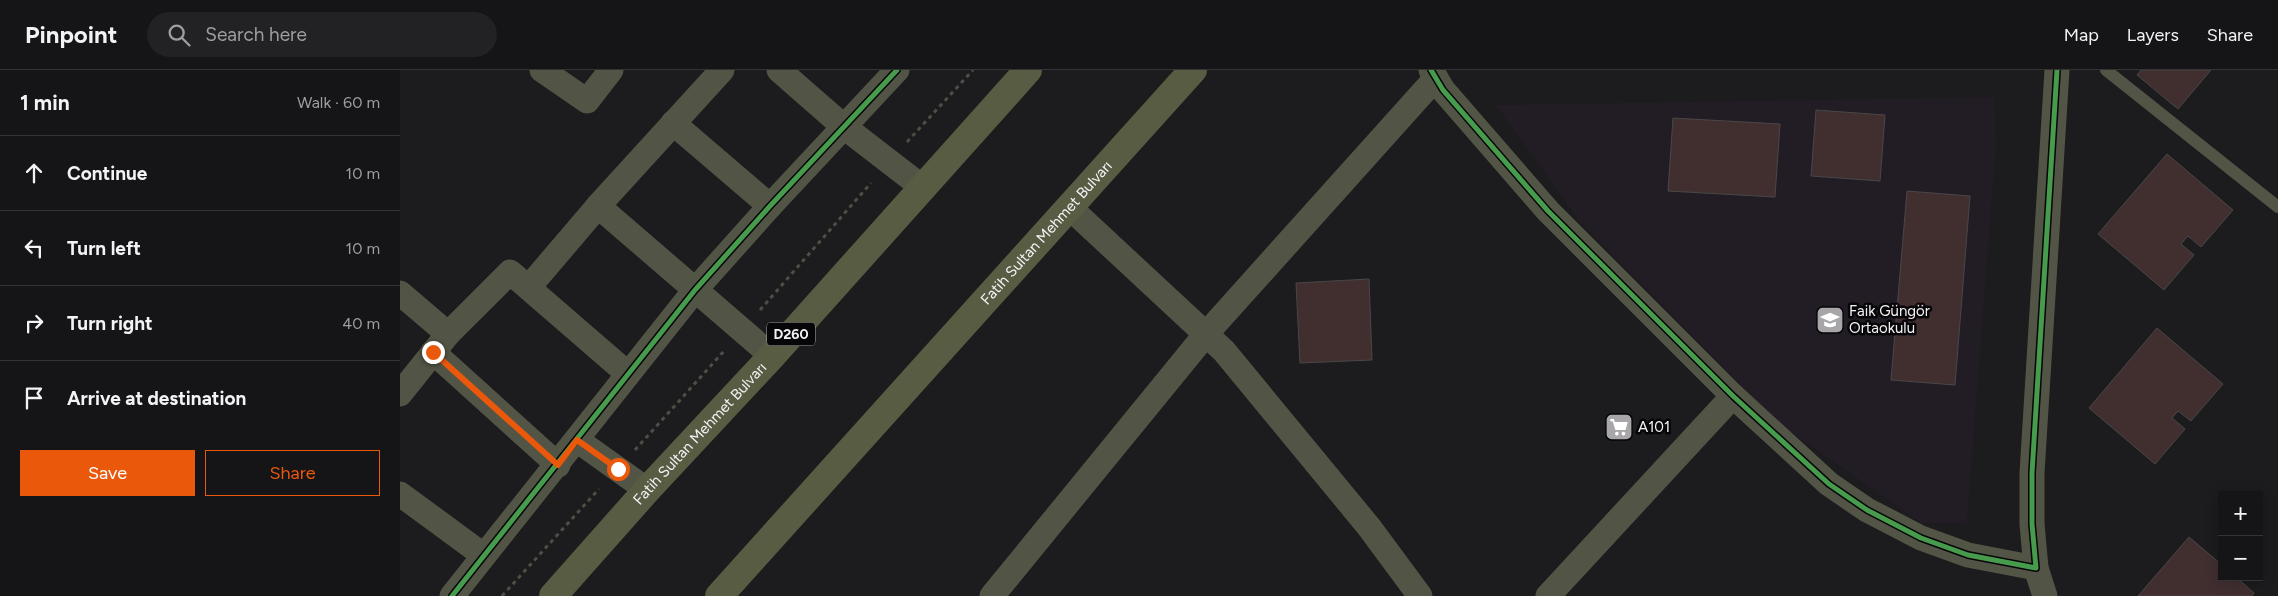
<!DOCTYPE html>
<html lang="en">
<head>
<meta charset="utf-8">
<style>
	body { margin:0; font-family:Figtree,sans-serif; background:#222123; color:#f1f3f6 }
	.controls { position:absolute; right:15px; bottom:15px; display:grid; overflow:hidden; border-radius:0px; box-shadow:0 2px 12px #0003 }
	.controls button { width:45px; height:45px; display:grid; place-items:center; padding:0; border:0; border-bottom:1px solid #343335; background:#151416; color:#f1f3f6; font:25px sans-serif }
	.stop { position:absolute; width:15px; height:15px; margin:-11px; border:4px solid #ea580c; border-radius:50%; background:#fff }
	.stop.end { background:#ea580c; border-color:#fff; box-shadow:0 1px 5px #0008 }
	.list { margin:0; padding:0; list-style:none }
	h2 { display:flex; justify-content:space-between; align-items:center; height:65px; margin:0; padding:0 20px; font-size:21px }
	h2 small { font-size:16px; font-weight:400; color:#9d9ea1 }
	.list li { display:grid; grid-template-columns:32px 1fr auto; gap:15px; align-items:center; box-sizing:border-box; height:75px; padding:0 20px; border-top:1px solid #343335 }
	.list b { display:block; font-size:19px; white-space:nowrap }
	.list em { font-size:16px; font-style:normal; color:#9d9ea1 }
	.actions { display:flex; gap:10px; padding:15px 20px }
	.actions a { flex:1; padding:11px 0; border:1px solid #ea580c; border-radius:0px; text-align:center; font-size:18px; color:#ea580c }
	.actions .main { background:#ea580c; color:#fff }
	.icon { flex:none; width:28px; height:28px; fill:none; stroke:currentColor; stroke-width:2; stroke-linecap:round; stroke-linejoin:round }
	.map { position:relative; flex:none; width:1878px; height:526px; overflow:hidden }
	header { display:flex; align-items:center; gap:30px; box-sizing:border-box; height:70px; padding:0 25px; background:#151416; border-bottom:1px solid #343335 }
	header strong { font-size:24px }
	nav { display:flex; gap:28px; margin-inline-start:auto; font-size:18px }
	.search { width:350px; height:45px; background:#222123; display:flex; align-items:center; gap:12px; box-sizing:border-box; padding:0 18px; border-radius:28px; color:#9d9ea1; font-size:19px }
	main { display:flex }
	aside { flex:1; background:#151416 }
	.map>svg:first-child { display:block }
	.built { fill:#221d25 }
	.building { fill:#412f30; stroke:#494748 }
	.lines { fill:none; stroke-linecap:round; stroke-linejoin:round }
	.path { stroke:#4d4f46; stroke-width:3; stroke-dasharray:4 4; stroke-linecap:butt }
	.lane { stroke:#525545; stroke-width:12 }
	.street { stroke:#525545; stroke-width:25 }
	.highway { stroke:#575c42; stroke-width:28 }
	.cycleway-casing { stroke:#060507; stroke-width:8 }
	.cycleway { stroke:#469c4c; stroke-width:5 }
	.route { stroke:#ea580c; stroke-width:6 }
	.labels { text-anchor:middle; dominant-baseline:central; stroke-width:5; stroke-linejoin:round; paint-order:stroke }
	.shield { fill:#060507; stroke:#acaaad; stroke-width:1 }
	.shield-label { font-size:14px; font-weight:bold; fill:#f3f1f4 }
	.street-label { font-size:15px; fill:#f3f1f4; stroke:#060507 }
	.poi-label { font-size:15px; fill:#f3f1f4; stroke:#060507; text-anchor:start }
</style>
</head>
<body>
<header>
<strong>Pinpoint</strong>
<div class="search"><svg class="icon" aria-label="search" viewBox="0 0 24 24"><circle cx="10" cy="10" r="6"/><path d="M15 15l6 6"/></svg>Search here</div>
<nav><a>Map</a><a>Layers</a><a>Share</a></nav>
</header>
<main>
<aside>
<h2>1 min<small>Walk · 60 m</small></h2>
<ul class="list">
<li><svg class="icon" aria-label="ahead" viewBox="0 0 24 24"><path d="M12 20V5M6 11l6-6 6 6"/></svg><div><b>Continue</b></div><em>10 m</em></li>
<li><svg class="icon" aria-label="left" viewBox="0 0 24 24"><path d="M17 20v-9H6M10 6l-5 5 5 5"/></svg><div><b>Turn left</b></div><em>10 m</em></li>
<li><svg class="icon" aria-label="right" viewBox="0 0 24 24"><path d="M7 20v-9h11M14 6l5 5-5 5"/></svg><div><b>Turn right</b></div><em>40 m</em></li>
<li><svg class="icon" aria-label="arrive" viewBox="0 0 24 24"><path d="M6 21V4h12l-3 4 3 4H6"/></svg><div><b>Arrive at destination</b></div></li>
</ul>
<div class="actions"><a class="main">Save</a><a>Share</a></div>
</aside>
<div class="map">
<svg width="1878" height="526" viewBox="0 0 1878 526">
	<rect width="100%" height="100%" fill="#1c1b1d"/>
	<path class="built" d="M1594,27L1596,75L1567,453H1521L1378,353L1177,148L1096,35Z"/>
	<g class="building">
		<path d="M1741,0H1811L1778,39L1737,5Z"/>
		<path d="M1416,40L1485,45L1480,111L1411,106Z"/>
		<path d="M1273,48L1380,54L1375,127L1268,121Z"/>
		<path d="M1767,84L1833,140L1801,177L1788,166L1781,174L1794,185L1764,220L1698,164Z"/>
		<path d="M1507,121L1570,126L1555,315L1491,310Z"/>
		<path d="M969,209L972,290L900,293L896,213Z"/>
		<path d="M1757,258L1823,314L1791,351L1778,341L1772,348L1785,359L1755,394L1689,338Z"/>
		<path d="M1789,467L1822,495V507H1836L1854,523L1852,526H1738Z"/>
	</g>
	<g class="lines">
		<g class="path">
			<path d="M507,72L573,0"/>
			<path d="M360,240L471,113"/>
			<path d="M235,380L325,280"/>
			<path d="M102,526L199,419"/>
		</g>
		<path class="lane" d="M1706,0L1878,137"/>
		<g class="street">
			<path d="M142,0L187,31L211,0"/>
			<path d="M379,0L443,56L522,117"/>
			<path d="M1031,0L1043,20L1148,141L1333,326L1429,414L1467,440L1521,468L1568,485L1636,498L1632,454V403L1657,0"/>
			<path d="M273,53L370,136"/>
			<path d="M198,136L372,286"/>
			<path d="M669,137L824,281L969,457L1020,526"/>
			<path d="M129,217L198,136L322,0"/>
			<path d="M0,223L48,264"/>
			<path d="M33,282L158,395"/>
			<path d="M0,324L48,264L110,202L228,304"/>
			<path d="M177,370L247,420"/>
			<path d="M0,424L83,485"/>
			<path d="M1636,498L1645,526"/>
			<path d="M52,526L295,220L370,136L497,0"/>
			<path d="M592,526L806,264L1036,8"/>
			<path d="M1148,526L1333,326"/>
		</g>
		<g class="highway">
			<path id="s1" d="M153,526L247,420L372,286L628,0"/>
			<path id="s2" d="M319,526L793,0"/>
		</g>
		<defs>
			<g id="cycleway">
				<path d="M1031,0L1043,20L1148,141L1333,326L1429,414L1467,440L1521,468L1568,485L1636,498L1632,454V403L1657,0"/>
				<path d="M52,526L295,220L370,136L497,0"/>
			</g>
		</defs>
		<use href="#cycleway" class="cycleway-casing"/>
		<use href="#cycleway" class="cycleway"/>
	</g>
	<g class="lines">
		<path class="route" d="M33,282L158,395L177,370L218,399"/>
	</g>
	<defs>
		<symbol id="school-square" viewBox="-11 -11 22 22"><rect x="-9" y="-9" width="18" height="18" rx="4" fill="#a8a6a9" stroke="#060507"/><path d="M0-5L7-2L0 1L-7-2ZM-4 1L0 2.5L4 1V4Q0 6-4 4Z" fill="#fff"/></symbol>
		<symbol id="supermarket-square" viewBox="-11 -11 22 22"><rect x="-9" y="-9" width="18" height="18" rx="4" fill="#a8a6a9" stroke="#060507"/><path d="M-6-5.5h2.5l.6 2H6L4.5 2H-2.5L-4.4-4H-6ZM-1.5 3.2a1.3 1.3 0 1 0 .1 0ZM3 3.2a1.3 1.3 0 1 0 .1 0Z" fill="#fff"/></symbol>
	</defs>
	<g fill-rule="evenodd">
		<use href="#school-square" x="1414" y="234" width="32" height="32"/>
		<use href="#supermarket-square" x="1203" y="341" width="32" height="32"/>
	</g>
	<g class="labels">
		<rect class="shield" x="367" y="252.5" width="48" height="23" rx="4"/>
		<g class="shield-label">
			<text x="391" y="264">D260</text>
		</g>
		<g class="street-label">
			<text stroke="none"><textPath href="#s2" startOffset="489">Fatih Sultan Mehmet Bulvarı</textPath></text>
			<text stroke="none"><textPath href="#s1" startOffset="219">Fatih Sultan Mehmet Bulvarı</textPath></text>
		</g>
		<g class="poi-label">
			<text x="1449" y="241">Faik Güngör<tspan x="1449" dy="17">Ortaokulu</tspan></text>
			<text x="1238" y="357">A101</text>
		</g>
	</g>
</svg>
<div class="controls">
<button>+</button>
<button>−</button>
</div>
<div class="stop" style="left:218px;top:399px"></div>
<div class="stop end" style="left:33px;top:282px"></div>
</div>
</main>
</body>
</html>
